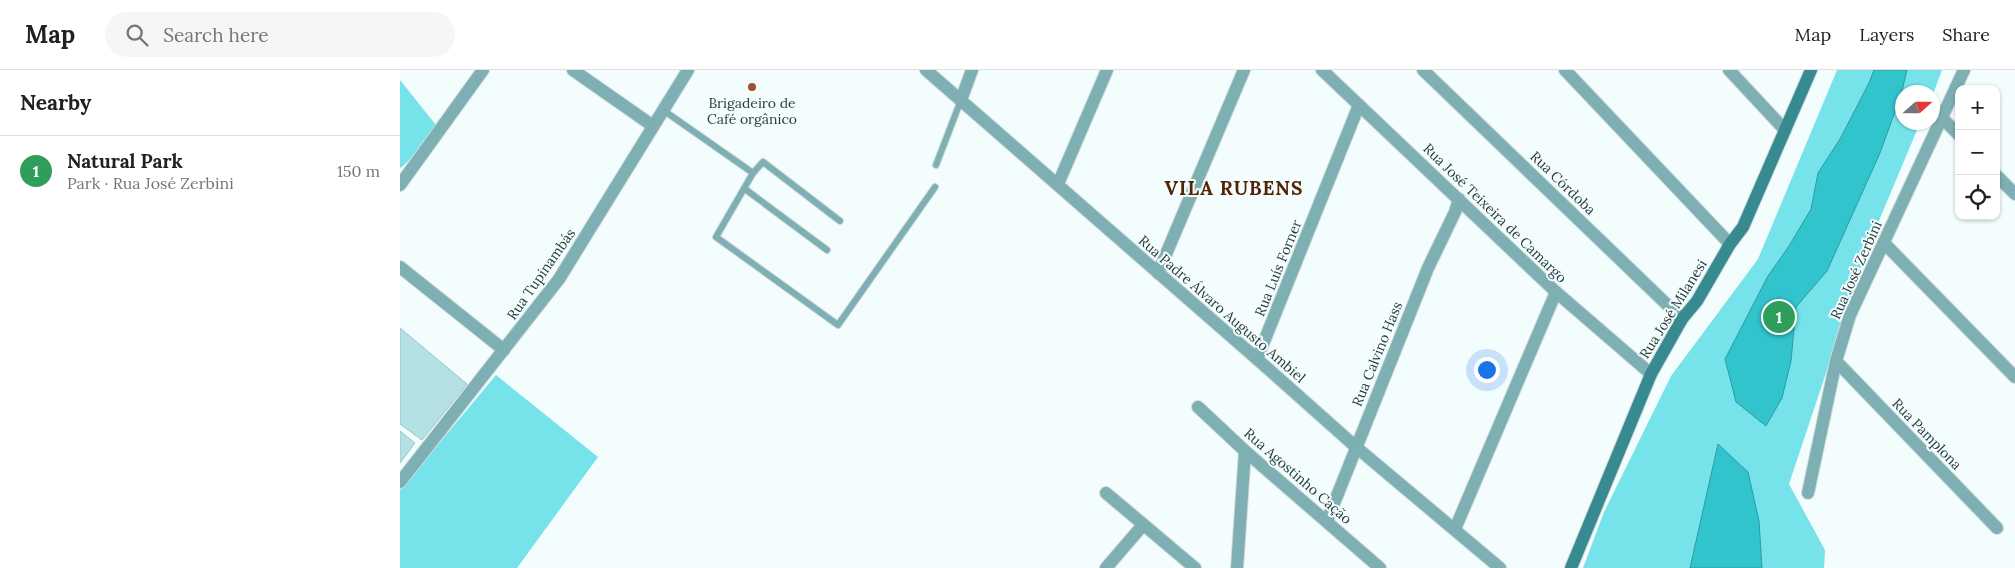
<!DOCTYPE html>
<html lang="en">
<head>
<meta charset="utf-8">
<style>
	body { margin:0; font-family:Lora,serif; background:#f6f6f6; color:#202124 }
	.controls { position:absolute; right:15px; top:15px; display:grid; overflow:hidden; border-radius:10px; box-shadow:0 1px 4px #0004 }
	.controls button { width:45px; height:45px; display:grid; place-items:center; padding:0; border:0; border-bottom:1px solid #e0e0e0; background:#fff; color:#202124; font:25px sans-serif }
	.compass { position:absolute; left:1495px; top:15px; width:45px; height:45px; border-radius:50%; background:#fff; box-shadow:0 1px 4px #0004; rotate:69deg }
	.you { position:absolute; left:1086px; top:299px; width:18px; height:18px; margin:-12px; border:4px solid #fff; border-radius:50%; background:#1a73e8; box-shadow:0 0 0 8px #1a73e833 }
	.badge { display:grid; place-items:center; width:32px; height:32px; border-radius:50%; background:#111827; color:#fff; font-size:16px; font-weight:700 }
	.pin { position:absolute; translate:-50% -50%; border:2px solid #fff; box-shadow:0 1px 5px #0006 }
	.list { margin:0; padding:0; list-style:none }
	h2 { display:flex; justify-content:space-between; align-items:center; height:65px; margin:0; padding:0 20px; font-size:21px }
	h2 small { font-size:16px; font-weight:400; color:#757577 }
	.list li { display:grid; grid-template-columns:32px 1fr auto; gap:15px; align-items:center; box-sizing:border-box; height:70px; padding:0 20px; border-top:1px solid #e0e0e0 }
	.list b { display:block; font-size:19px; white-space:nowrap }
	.list p { margin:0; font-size:16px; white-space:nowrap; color:#757577 }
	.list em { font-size:16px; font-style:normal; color:#757577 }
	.icon { flex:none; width:28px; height:28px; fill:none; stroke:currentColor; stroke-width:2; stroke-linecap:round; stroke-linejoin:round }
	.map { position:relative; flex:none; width:1615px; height:498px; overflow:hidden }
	header { display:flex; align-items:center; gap:30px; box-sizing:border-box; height:70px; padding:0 25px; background:#fff; border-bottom:1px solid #e0e0e0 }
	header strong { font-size:24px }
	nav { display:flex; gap:28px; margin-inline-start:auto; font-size:18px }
	.search { width:350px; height:45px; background:#f6f6f6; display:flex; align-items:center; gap:12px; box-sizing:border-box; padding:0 18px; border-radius:28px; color:#757577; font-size:19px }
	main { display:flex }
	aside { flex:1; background:#fff }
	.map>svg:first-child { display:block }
	.green { fill:#76e3ea }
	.water { fill:#31c4cd; stroke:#2e9ba2 }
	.building { fill:#b4e1e4; stroke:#99c6c9 }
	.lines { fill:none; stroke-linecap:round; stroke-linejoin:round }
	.lane-casing { stroke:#cfdadb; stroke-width:8 }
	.street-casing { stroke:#cfdadb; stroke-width:14 }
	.secondary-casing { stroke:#cfdadb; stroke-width:14 }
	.lane { stroke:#7eafb3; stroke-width:6 }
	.street { stroke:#7eafb3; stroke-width:12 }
	.secondary { stroke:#368a90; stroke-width:12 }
	.poi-dot { fill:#9a5629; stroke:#f4fdfe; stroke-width:2 }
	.labels { text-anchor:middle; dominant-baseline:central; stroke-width:4; stroke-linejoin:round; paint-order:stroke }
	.poi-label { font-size:14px; fill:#283b3c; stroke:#f4fdfe }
	.street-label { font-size:14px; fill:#283b3c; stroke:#f4fdfe }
	.district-label { font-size:19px; font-weight:bold; letter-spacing:1px; fill:#522403; stroke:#f4fdfe }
</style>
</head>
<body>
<header>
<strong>Map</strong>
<div class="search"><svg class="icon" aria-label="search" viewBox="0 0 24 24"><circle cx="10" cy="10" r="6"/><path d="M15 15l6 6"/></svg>Search here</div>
<nav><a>Map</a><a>Layers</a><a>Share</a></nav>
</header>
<main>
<aside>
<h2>Nearby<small></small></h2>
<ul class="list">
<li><span class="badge" style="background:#2e9e5b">1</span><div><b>Natural Park</b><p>Park · Rua José Zerbini</p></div><em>150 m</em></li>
</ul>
</aside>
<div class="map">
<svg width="1615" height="498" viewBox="0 0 1615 498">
	<rect width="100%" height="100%" fill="#f4fdfe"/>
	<g class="green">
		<path d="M1437,0H1542L1533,24L1502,22V52L1520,53L1468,177L1389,414L1425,480L1424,498H1183L1204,442L1271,306L1358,189Z"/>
		<path d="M0,10L40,60L1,98L0,97Z"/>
		<path d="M96,305L198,387L117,498H0V420Z"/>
	</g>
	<g class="water">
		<path d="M1474,0H1507L1501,25L1480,83L1427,201L1396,237L1391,291L1382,328L1366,356L1336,332L1325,289L1368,206L1389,176L1411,139L1418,103L1440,69L1469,13Z"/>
		<path d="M1318,374L1348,402L1359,451L1362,498H1290Z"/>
	</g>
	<g class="building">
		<path d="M0,258L67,314L22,370L0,354Z"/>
		<path d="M0,361L15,373L0,393Z"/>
	</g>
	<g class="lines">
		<defs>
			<g id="lane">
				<path d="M263,40L353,103L316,167L438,255L535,117"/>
				<path d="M536,95L561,30"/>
				<path d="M353,103L363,92L440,151"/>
				<path d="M345,119L427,180"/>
			</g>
			<g id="street">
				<path d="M173,0L253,56"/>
				<path d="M526,0L857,289L956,377L1100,498"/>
				<path d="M922,0L1156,222L1251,304"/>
				<path d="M1023,0L1282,249"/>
				<path d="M1165,0L1330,174"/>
				<path d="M1329,0L1385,60"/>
				<path d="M561,30L572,0"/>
				<path d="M1542,48L1559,65"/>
				<path d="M1596,105L1615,124"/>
				<path d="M658,114L707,0"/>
				<path d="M0,115L83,0"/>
				<path d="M1484,173L1615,307"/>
				<path d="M0,197L104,280"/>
				<path d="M758,203L844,0"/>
				<path d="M857,289L959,35"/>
				<path d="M1436,291L1597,458"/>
				<path d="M798,337L845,381L980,498"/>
				<path d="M0,412L159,209L288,0"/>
				<path d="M706,423L795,498"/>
				<path d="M1408,423L1436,291L1450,245L1564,0"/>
				<path d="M927,451L1028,198L1055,142L1059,129"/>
				<path d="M1055,459L1156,222"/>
				<path d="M706,498L743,455"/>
				<path d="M837,498L845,381"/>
			</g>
			<path id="secondary" d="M1171,498L1251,304L1282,249L1297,231L1330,174L1343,157L1411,0"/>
		</defs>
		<use href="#lane" class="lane-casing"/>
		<use href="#street" class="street-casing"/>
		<use href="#secondary" class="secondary-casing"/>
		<use href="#lane" class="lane"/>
		<use href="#street" class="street"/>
		<use href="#secondary" class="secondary"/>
	</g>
	<circle class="poi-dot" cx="352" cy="17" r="5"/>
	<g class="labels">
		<g class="poi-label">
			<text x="352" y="33">Brigadeiro de<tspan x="352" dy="16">Café orgânico</tspan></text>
		</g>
		<g class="street-label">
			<text transform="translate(1163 113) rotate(44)">Rua Córdoba</text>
			<text transform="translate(1095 143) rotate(44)">Rua José Teixeira de Camargo</text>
			<text transform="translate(878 198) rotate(-68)">Rua Luís Forner</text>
			<text transform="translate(1456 200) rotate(-66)">Rua José Zerbini</text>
			<text transform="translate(141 204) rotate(-55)">Rua Tupinambás</text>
			<text transform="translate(822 239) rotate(41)">Rua Padre Álvaro Augusto Ambiel</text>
			<text transform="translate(1273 239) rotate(-58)">Rua José Milanesi</text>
			<text transform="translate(977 284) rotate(-68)">Rua Calvino Hass</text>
			<text transform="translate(1527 364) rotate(46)">Rua Pamplona</text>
			<text transform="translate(898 406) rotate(41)">Rua Agostinho Cação</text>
		</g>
		<g class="district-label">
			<text x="834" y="118">VILA RUBENS</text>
		</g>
	</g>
</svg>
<div class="controls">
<button>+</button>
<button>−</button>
<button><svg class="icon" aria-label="locate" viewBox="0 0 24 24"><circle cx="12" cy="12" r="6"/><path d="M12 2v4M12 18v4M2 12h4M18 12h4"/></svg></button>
</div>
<svg class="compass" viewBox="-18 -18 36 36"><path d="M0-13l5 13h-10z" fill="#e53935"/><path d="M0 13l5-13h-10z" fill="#757577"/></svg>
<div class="you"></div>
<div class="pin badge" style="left:1379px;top:247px;background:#2e9e5b">1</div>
</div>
</main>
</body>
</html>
